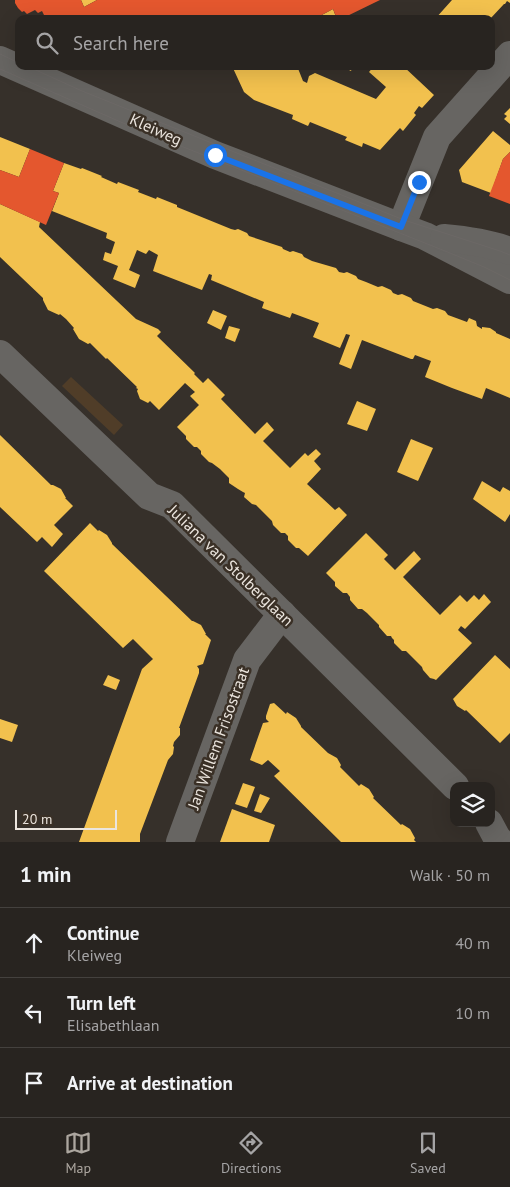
<!DOCTYPE html>
<html lang="en">
<head>
<meta charset="utf-8">
<style>
	body { margin:0; font-family:"PT Sans",sans-serif; background:#302c29; color:#f1f3f6 }
	.controls { position:absolute; right:15px; bottom:15px; display:grid; overflow:hidden; border-radius:10px; box-shadow:0 5px 20px #0002 }
	.controls button { width:45px; height:45px; display:grid; place-items:center; padding:0; border:0; border-bottom:1px solid #44413e; background:#282420; color:#f1f3f6; font:25px sans-serif }
	.scale { position:absolute; left:15px; bottom:12px; width:102px; box-sizing:border-box; padding-left:5px; border:2px solid #ebe5de; border-top:0; font-size:14px; line-height:18px; white-space:nowrap; color:#ebe5de; -webkit-text-stroke:4px #3a3026; paint-order:stroke }
	.stop { position:absolute; width:15px; height:15px; margin:-11px; border:4px solid #1a73e8; border-radius:50%; background:#fff }
	.stop.end { background:#1a73e8; border-color:#fff; box-shadow:0 1px 5px #0008 }
	.list { margin:0; padding:0; list-style:none }
	h2 { display:flex; justify-content:space-between; align-items:center; height:65px; margin:0; padding:0 20px; font-size:21px }
	h2 small { font-size:16px; font-weight:400; color:#a5a4a5 }
	.list li { display:grid; grid-template-columns:32px 1fr auto; gap:15px; align-items:center; box-sizing:border-box; height:70px; padding:0 20px; border-top:1px solid #44413e }
	.list b { display:block; font-size:19px; white-space:nowrap }
	.list p { margin:0; font-size:16px; white-space:nowrap; color:#a5a4a5 }
	.list em { font-size:16px; font-style:normal; color:#a5a4a5 }
	.icon { flex:none; width:28px; height:28px; fill:none; stroke:currentColor; stroke-width:2; stroke-linecap:round; stroke-linejoin:round }
	.map { position:relative; flex:none; width:510px; height:842px; overflow:hidden }
	.search { position:absolute; background:#282420; box-shadow:0 5px 20px #0002; left:15px; right:15px; top:15px; height:55px; display:flex; align-items:center; gap:12px; box-sizing:border-box; padding:0 18px; border-radius:10px; color:#a5a4a5; font-size:19px }
	.sheet { height:275px; background:#282420 }
	nav { display:flex; justify-content:space-around; align-items:center; box-sizing:border-box; height:70px; border-top:1px solid #44413e; background:#282420; font-size:14px; color:#a5a4a5 }
	nav a { display:grid; justify-items:center; gap:2px }
	nav .on { color:#aca69f }
	.map>svg:first-child { display:block }
	.green { fill:#503d28 }
	.homes { fill:#f2c14e }
	.shops { fill:#e4572e }
	.lines { fill:none; stroke-linecap:round; stroke-linejoin:round }
	.minor { stroke:#676562; stroke-width:28 }
	.tertiary { stroke:#676562; stroke-width:28 }
	.tram { stroke:#6c6866; stroke-width:1 }
	.route { stroke:#1a73e8; stroke-width:6 }
	.labels { text-anchor:middle; dominant-baseline:central; stroke-width:5; stroke-linejoin:round; paint-order:stroke }
	.street-label { font-size:16px; fill:#ebe5de; stroke:#3a3026 }
</style>
</head>
<body>
<div class="map">
<svg width="510" height="842" viewBox="0 0 510 842">
	<rect width="100%" height="100%" fill="#36302a"/>
	<path class="green" d="M71,377L123,425L114,435L62,386Z"/>
	<g class="homes">
		<path d="M81,0H97L84,7Z"/>
		<path d="M452,0H510V3L507,1L505,4H504L490,19H435Z"/>
		<path d="M333,9L336,17L332,19H319L318,17Z"/>
		<path d="M232,66H297L303,81L307,83L309,76L315,73L376,99L386,87L369,72L374,66H403L434,95L422,108L419,106L414,113L416,115L403,131L400,128L380,150L363,143L362,147L345,140L347,137L310,122L308,126L292,119L293,115L254,100L244,92Z"/>
		<path d="M341,66H353L351,71Z"/>
		<path d="M510,108V124L504,119L507,116L504,114Z"/>
		<path d="M493,131L510,145V152L503,159L491,193L462,182L459,170Z"/>
		<path d="M0,137L30,149L19,177L0,170Z"/>
		<path d="M64,163L81,169L82,168L102,176L101,177L117,184L118,182L139,190L138,192L156,199L157,197L177,205V207L231,229L235,230L238,229L247,233L249,236L282,247L283,249L290,252L293,251L302,254L304,257L312,261L336,268L339,272L344,273L347,272L356,276L358,279L366,282L378,287L382,286L391,290L393,293L398,295L402,294L411,298L413,301L433,309L437,308L445,311L448,315L467,322L469,318L476,321L477,326L482,329V327L490,328L496,332V333L510,339V398L486,388L482,399L452,388L425,377L431,361L415,355L413,359H411L362,340L351,369L339,364L350,335L346,334L340,348L313,337L319,323L292,313L290,318L262,308L264,302L211,280L212,275L209,274L202,290L153,271L158,255L149,250L146,254L137,250L129,270L140,275L135,288L113,279L118,266L103,260L105,252L111,254L115,242L106,238L107,233L52,211L59,193L53,191Z"/>
		<path d="M0,204L40,222L39,227L136,319L158,329L161,332L157,336L195,373L194,374L203,383L208,378L225,395L221,399L255,434L267,422L274,430L263,441L290,468L305,453L308,456L316,449L321,454L314,461L321,469L307,484L335,510L339,507L347,515L308,556L299,548H296L288,540V536L285,533H281L273,525L272,521L256,505L252,504L244,497L245,493L243,492L238,489L229,483V478L220,469L212,463L209,462L201,454V451L197,447H194L186,439V436L177,427L199,405L190,396L195,392L185,383L159,410L150,401L148,403L140,399L137,391L138,389L136,388L137,387L107,358L106,359L90,343L88,344L79,339L73,329L74,328L66,319L60,314L59,315L48,310L43,300V298L0,257Z"/>
		<path d="M213,310L227,316L221,330L207,323Z"/>
		<path d="M229,326L240,329L235,342L225,338Z"/>
		<path d="M357,401L376,409L367,431L347,424Z"/>
		<path d="M0,435L51,485H53L61,489L66,498H65L73,506L54,525L63,534L52,547L42,537L37,542L0,507Z"/>
		<path d="M411,439L433,448L418,481L397,472Z"/>
		<path d="M482,481L500,492L503,487L510,491V514L505,522L473,499Z"/>
		<path d="M90,523L98,531L99,530L107,535L112,543V544L192,621H193L201,625L206,634H205L211,640L203,664L197,666L199,669V673L179,728H180V735L174,742L173,746L174,747L173,754L168,760L140,834V842H79L142,669L153,659L133,639L123,648L44,571Z"/>
		<path d="M366,533L388,555L384,559L395,570L414,551L421,559L403,577L440,615L460,595L467,602L474,595L479,600L484,594L491,602L465,629L461,626L458,630L472,643L436,680L434,679L430,678L423,670L422,667L406,651H402L394,643V640L392,638L391,636H387L379,627V625L367,613L362,609H358L350,600V597L347,593H343L335,586V582L326,573Z"/>
		<path d="M495,655L510,669V733L500,743L466,710L465,711L457,706L453,699Z"/>
		<path d="M108,675L120,680L116,690L103,685Z"/>
		<path d="M274,703L286,714L287,712L296,718L301,726V727L328,753L337,758L341,765L340,767L359,786L361,784L369,789L374,797L373,798L401,825L402,824L410,829L415,838L414,840L416,842H341L274,776L280,771L268,760L262,765L250,760L263,723L269,722L266,719V716L270,704Z"/>
		<path d="M0,719L18,725L12,742L0,738Z"/>
		<path d="M243,783L255,787L247,808L235,804Z"/>
		<path d="M260,794L270,798L261,813L254,811Z"/>
		<path d="M232,809L275,825L269,842H220Z"/>
	</g>
	<g class="shops">
		<path d="M15,0H81L84,7L97,0H380L341,19H337L333,9L314,19H70L68,15L60,19H46L42,11L38,13L35,10L27,14L24,11L22,12L18,8L15,3Z"/>
		<path d="M30,149L64,163L53,191L59,193L46,225L0,204V170L19,177Z"/>
		<path d="M510,152V204L489,196L503,159Z"/>
	</g>
	<g class="lines">
		<g class="minor">
			<path d="M401,227L437,137L510,55"/>
			<path d="M0,354L149,496L172,505L455,786"/>
			<path d="M489,823L497,838L501,842"/>
			<path d="M180,842L247,660L282,614"/>
		</g>
		<g class="tertiary">
			<path d="M0,60L215,155L401,227L425,236L510,280"/>
			<path d="M444,238C466,240 489,243 510,251"/>
		</g>
		<g class="tram">
			<path d="M0,54L19,63"/>
			<path d="M27,66L82,91L404,220L500,251L510,255"/>
			<path d="M0,69L123,123L445,251L484,267L510,280"/>
		</g>
	</g>
	<g class="lines">
		<path class="route" d="M215,155L401,227L419,182"/>
	</g>
	<g class="labels">
		<g class="street-label">
			<text transform="translate(156 129) rotate(24)">Kleiweg</text>
			<text transform="translate(231 565) rotate(44)">Juliana van Stolberglaan</text>
			<text transform="translate(218 738) rotate(-70)">Jan Willem Frisostraat</text>
		</g>
	</g>
</svg>
<div class="controls">
<button><svg class="icon" aria-label="layers" viewBox="0 0 24 24"><path d="M12 4l9 5-9 5-9-5zM3 14l9 5 9-5"/></svg></button>
</div>
<div class="scale">20 m</div>
<div class="stop" style="left:215px;top:155px"></div>
<div class="stop end" style="left:419px;top:182px"></div>
<div class="search"><svg class="icon" aria-label="search" viewBox="0 0 24 24"><circle cx="10" cy="10" r="6"/><path d="M15 15l6 6"/></svg>Search here</div>
</div>
<section class="sheet">
<h2>1 min<small>Walk · 50 m</small></h2>
<ul class="list">
<li><svg class="icon" aria-label="ahead" viewBox="0 0 24 24"><path d="M12 20V5M6 11l6-6 6 6"/></svg><div><b>Continue</b><p>Kleiweg</p></div><em>40 m</em></li>
<li><svg class="icon" aria-label="left" viewBox="0 0 24 24"><path d="M17 20v-9H6M10 6l-5 5 5 5"/></svg><div><b>Turn left</b><p>Elisabethlaan</p></div><em>10 m</em></li>
<li><svg class="icon" aria-label="arrive" viewBox="0 0 24 24"><path d="M6 21V4h12l-3 4 3 4H6"/></svg><div><b>Arrive at destination</b></div></li>
</ul>
</section>
<nav>
<a class="on"><svg class="icon" aria-label="map" viewBox="0 0 24 24"><path d="M3 6l6-2 6 2 6-2v14l-6 2-6-2-6 2zM9 4v14M15 6v14"/></svg>Map</a>
<a><svg class="icon" aria-label="directions" viewBox="0 0 24 24"><path d="M12 3l9 9-9 9-9-9zM9 14v-3h6M13 9l2 2-2 2"/></svg>Directions</a>
<a><svg class="icon" aria-label="saved" viewBox="0 0 24 24"><path d="M7 4h10v16l-5-4-5 4z"/></svg>Saved</a>
</nav>
</body>
</html>
